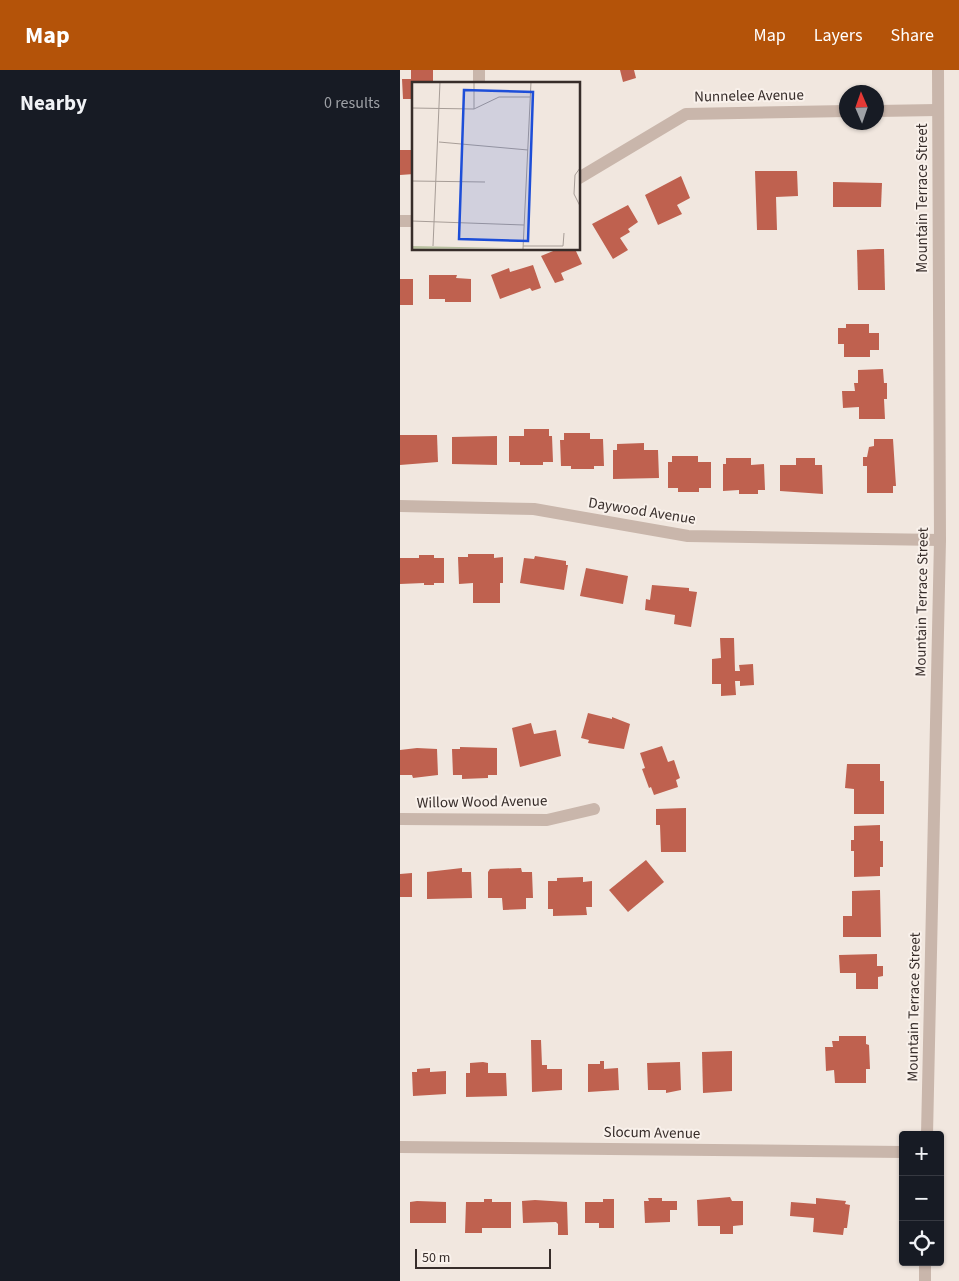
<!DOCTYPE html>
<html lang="en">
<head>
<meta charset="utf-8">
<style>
	body { margin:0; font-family:"Source Sans 3",sans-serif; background:#242831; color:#f1f3f6 }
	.controls { position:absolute; right:15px; bottom:15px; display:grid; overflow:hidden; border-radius:5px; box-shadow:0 1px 4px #0004 }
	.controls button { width:45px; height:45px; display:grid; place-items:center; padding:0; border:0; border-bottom:1px solid #363941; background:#171b24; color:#f1f3f6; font:25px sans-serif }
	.compass { position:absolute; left:439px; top:15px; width:45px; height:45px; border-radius:50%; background:#171b24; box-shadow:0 1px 4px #0004; rotate:358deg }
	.scale { position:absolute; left:15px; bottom:12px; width:136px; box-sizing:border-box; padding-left:5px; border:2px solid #372d2a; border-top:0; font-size:14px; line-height:18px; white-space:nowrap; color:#372d2a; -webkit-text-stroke:4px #f9f1eb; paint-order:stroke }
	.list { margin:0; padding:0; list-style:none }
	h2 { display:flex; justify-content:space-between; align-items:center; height:65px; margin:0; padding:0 20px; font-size:21px }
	h2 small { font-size:16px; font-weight:400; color:#9ea1a6 }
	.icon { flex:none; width:28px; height:28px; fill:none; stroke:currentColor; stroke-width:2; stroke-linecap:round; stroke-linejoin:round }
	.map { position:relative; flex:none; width:559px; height:1211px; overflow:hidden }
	header { display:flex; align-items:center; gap:30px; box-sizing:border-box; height:70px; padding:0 25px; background:#b45309; color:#fff }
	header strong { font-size:24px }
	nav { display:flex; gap:28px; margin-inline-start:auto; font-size:18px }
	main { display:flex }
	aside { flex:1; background:#171b24 }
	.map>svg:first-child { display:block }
	.building { fill:#bf614f }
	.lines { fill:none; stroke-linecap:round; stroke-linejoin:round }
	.minor { stroke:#c9b6ab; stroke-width:12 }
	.tertiary { stroke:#c9b6ab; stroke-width:12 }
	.labels { text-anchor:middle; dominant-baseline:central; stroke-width:4; stroke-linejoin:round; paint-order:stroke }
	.street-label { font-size:15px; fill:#372d2a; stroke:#f9f1eb }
	.inset-road { fill:none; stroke:#a79d97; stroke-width:1 }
	.view { fill:#1d4ed8; fill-opacity:0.15; stroke:#1d4ed8; stroke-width:2.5 }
	.inset-edge { fill:none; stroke:#372d2a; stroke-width:2.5 }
</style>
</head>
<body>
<header>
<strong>Map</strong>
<nav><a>Map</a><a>Layers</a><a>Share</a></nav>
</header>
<main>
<aside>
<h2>Nearby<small>0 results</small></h2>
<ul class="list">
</ul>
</aside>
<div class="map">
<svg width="559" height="1211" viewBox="0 0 559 1211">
	<rect width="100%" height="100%" fill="#f1e7df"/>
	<g class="building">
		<path d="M11,0H33V14H14V38H11V29H3L2,9H11Z"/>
		<path d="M220,0H234L236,8L223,12Z"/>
		<path d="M0,80H14V104L0,105Z"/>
		<path d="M355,101H397L398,126L376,127L377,160H357Z"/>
		<path d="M281,106L290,128L277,135L282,144L258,155L245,125Z"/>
		<path d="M433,112L482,113L481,137H433Z"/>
		<path d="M228,135L238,152L228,159L230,162L220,168L228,180L213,189L192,154Z"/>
		<path d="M158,179H175L182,194L161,203L164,210L155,213L141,186Z"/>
		<path d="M478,179H484L485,220H458L457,180Z"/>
		<path d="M133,195L141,218L132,221L130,218L100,229L91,205L109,198L110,202Z"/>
		<path d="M29,205H57L56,208L71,209V232H45V229H29Z"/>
		<rect x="0" y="209" width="13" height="26"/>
		<path d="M446,254H469V263H479V280H470V287H444V274H438V258H446Z"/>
		<path d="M483,299L484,313H487V329H484L485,349H459V337L443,338L442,321H455L454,313H458V300Z"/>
		<path d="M124,359H149V366H152L153,392H143V395H120V392H109V366H124Z"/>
		<path d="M164,363H190V369H203L204,396H194V399H171V396H161L160,370H164Z"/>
		<path d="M0,365H37L38,392L0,395Z"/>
		<path d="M97,366V395L52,394V367Z"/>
		<path d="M474,369H493L496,416H493V423H467V396H463V387H467L469,377L474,376Z"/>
		<path d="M244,373V380H258L259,408L213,409V380H217V374Z"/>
		<path d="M272,386H298V392H311V418H299V422H278V418H268V392H272Z"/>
		<path d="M326,388H351V395L364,394L365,420H358V424H339V420L323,421V394H326Z"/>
		<path d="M396,388H415V395H422L423,424L380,421V395H396Z"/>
		<path d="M68,484H94V488L103,487V513H100V533H73V513L59,514L58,487H68Z"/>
		<path d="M19,485H34V488H44V513H34V515H24V513L0,514V488H19Z"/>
		<path d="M135,486L166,491V495H168L164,520L120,513L124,488L134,489Z"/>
		<path d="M186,498L228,506L223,534L180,526Z"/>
		<path d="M252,515L289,518V521L297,522L291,557L274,554L275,545L245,540L246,529L250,530Z"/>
		<path d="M320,568H334L335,601H340L339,595L353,594L354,615L340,616V611H335L336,625L321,626V614H312V589L321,588Z"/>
		<path d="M188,643L212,649V647L230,654L224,679L188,673L189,670L181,668Z"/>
		<path d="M131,653L134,664L156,660L161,686L120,697L112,658Z"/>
		<path d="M262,676L268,692L274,690L280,708L276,710L278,717L254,725L251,717L249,718L242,699L245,698L240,683Z"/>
		<path d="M60,677L97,678V705H88V708L62,709V705H53L52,679H60Z"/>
		<path d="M17,678L37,679L38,705L13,708L12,705H0V680Z"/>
		<path d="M447,694H480V711H484V744H454V719L445,718Z"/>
		<path d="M286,738V782H261L260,755H256V739Z"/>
		<path d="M480,755V771H483V797H480V806L454,807V781H451V770H454V756Z"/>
		<path d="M246,790L264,812L228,842L209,820Z"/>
		<path d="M62,798V802H71L72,828L27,829V802Z"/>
		<path d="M121,798L122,802H132L133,828H126V839L103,840L102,828H88V802L90,799Z"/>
		<path d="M12,803V827H0V804Z"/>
		<path d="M183,807V812L192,811V837H186L187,845L153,846V839H148V811H157V808Z"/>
		<path d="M480,820L481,867H443V846H452V821Z"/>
		<path d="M477,884V896H483V906L478,907V919H456V903H440L439,885Z"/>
		<path d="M439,966H466V974L469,975L470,999H466V1013H435L434,1000L426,1001L425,977H433L432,971H439Z"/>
		<path d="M131,970H141L142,995H147V999H162V1020L132,1022Z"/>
		<path d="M332,981V1021L303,1023L302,982Z"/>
		<path d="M200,991H204V999L218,998L219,1020L188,1022V994H200Z"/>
		<path d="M83,992L88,993V1003H106L107,1026L66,1027V1003H70V993Z"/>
		<path d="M280,992L281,1020L266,1023V1020H248L247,993Z"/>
		<path d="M30,998V1002L46,1001V1024L13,1026L12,1002H17V999Z"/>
		<path d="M330,1127L332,1131H343V1155L333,1156V1164H320V1156H298L297,1130Z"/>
		<path d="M248,1128H262V1131H277V1140H270V1152L245,1153L244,1131H249Z"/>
		<path d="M416,1128L446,1131L445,1134L450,1135L447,1158H444L443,1165L413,1162L414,1148L390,1146L391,1132L416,1134Z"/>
		<path d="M84,1129H92V1132H111V1158H82V1163H65L66,1132H84Z"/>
		<path d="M203,1129H214V1158H199V1153H185V1132H203Z"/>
		<path d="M135,1130L167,1132L168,1165H158V1154L156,1152L123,1153L122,1131Z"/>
		<path d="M17,1131L46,1132V1153H10V1132Z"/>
	</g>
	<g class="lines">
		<g class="minor">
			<path d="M79,0V14"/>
			<path d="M477,41L537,40"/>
			<path d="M179,108L286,44L447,41"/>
			<path d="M0,151H14"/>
			<path d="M0,436L134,439L288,466L540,470"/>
			<path d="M0,749L147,750L194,739"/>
			<path d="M0,1077L503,1082"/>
		</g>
		<g class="tertiary">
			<path d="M527,1065L540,470L538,0"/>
			<path d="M525,1211V1192"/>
		</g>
	</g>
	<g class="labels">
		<g class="street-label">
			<text transform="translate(349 26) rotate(-1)">Nunnelee Avenue</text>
			<text transform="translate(522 128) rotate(-90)">Mountain Terrace Street</text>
			<text transform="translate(242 441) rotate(9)">Daywood Avenue</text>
			<text transform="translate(522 532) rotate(-89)">Mountain Terrace Street</text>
			<text transform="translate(82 732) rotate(-1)">Willow Wood Avenue</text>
			<text transform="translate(514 937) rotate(-89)">Mountain Terrace Street</text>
			<text transform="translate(252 1063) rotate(1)">Slocum Avenue</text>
		</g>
	</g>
	<g transform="translate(12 12)">
		<rect width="168" height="168" fill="#f1e7df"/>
		<path d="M0,164L94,166L0,167Z" fill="#b8c09f"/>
		<path class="inset-road" d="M62,0V27M0,26L62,27L87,15H118M27,60L116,68M168,86L163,93L162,112L168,124M0,99L73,100M0,139L112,143M21,164L28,0M111,164H151L152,151M111,167L119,0"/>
		<path class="view" d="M52,8L121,10L116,159L47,157Z"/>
		<rect width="168" height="168" class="inset-edge"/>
	</g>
</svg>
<div class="controls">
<button>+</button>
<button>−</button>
<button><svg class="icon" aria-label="locate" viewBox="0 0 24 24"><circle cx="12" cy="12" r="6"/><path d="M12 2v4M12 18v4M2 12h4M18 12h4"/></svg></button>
</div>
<svg class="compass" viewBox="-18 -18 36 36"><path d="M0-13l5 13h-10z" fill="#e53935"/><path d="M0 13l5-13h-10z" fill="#9ea1a6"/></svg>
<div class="scale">50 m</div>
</div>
</main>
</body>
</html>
